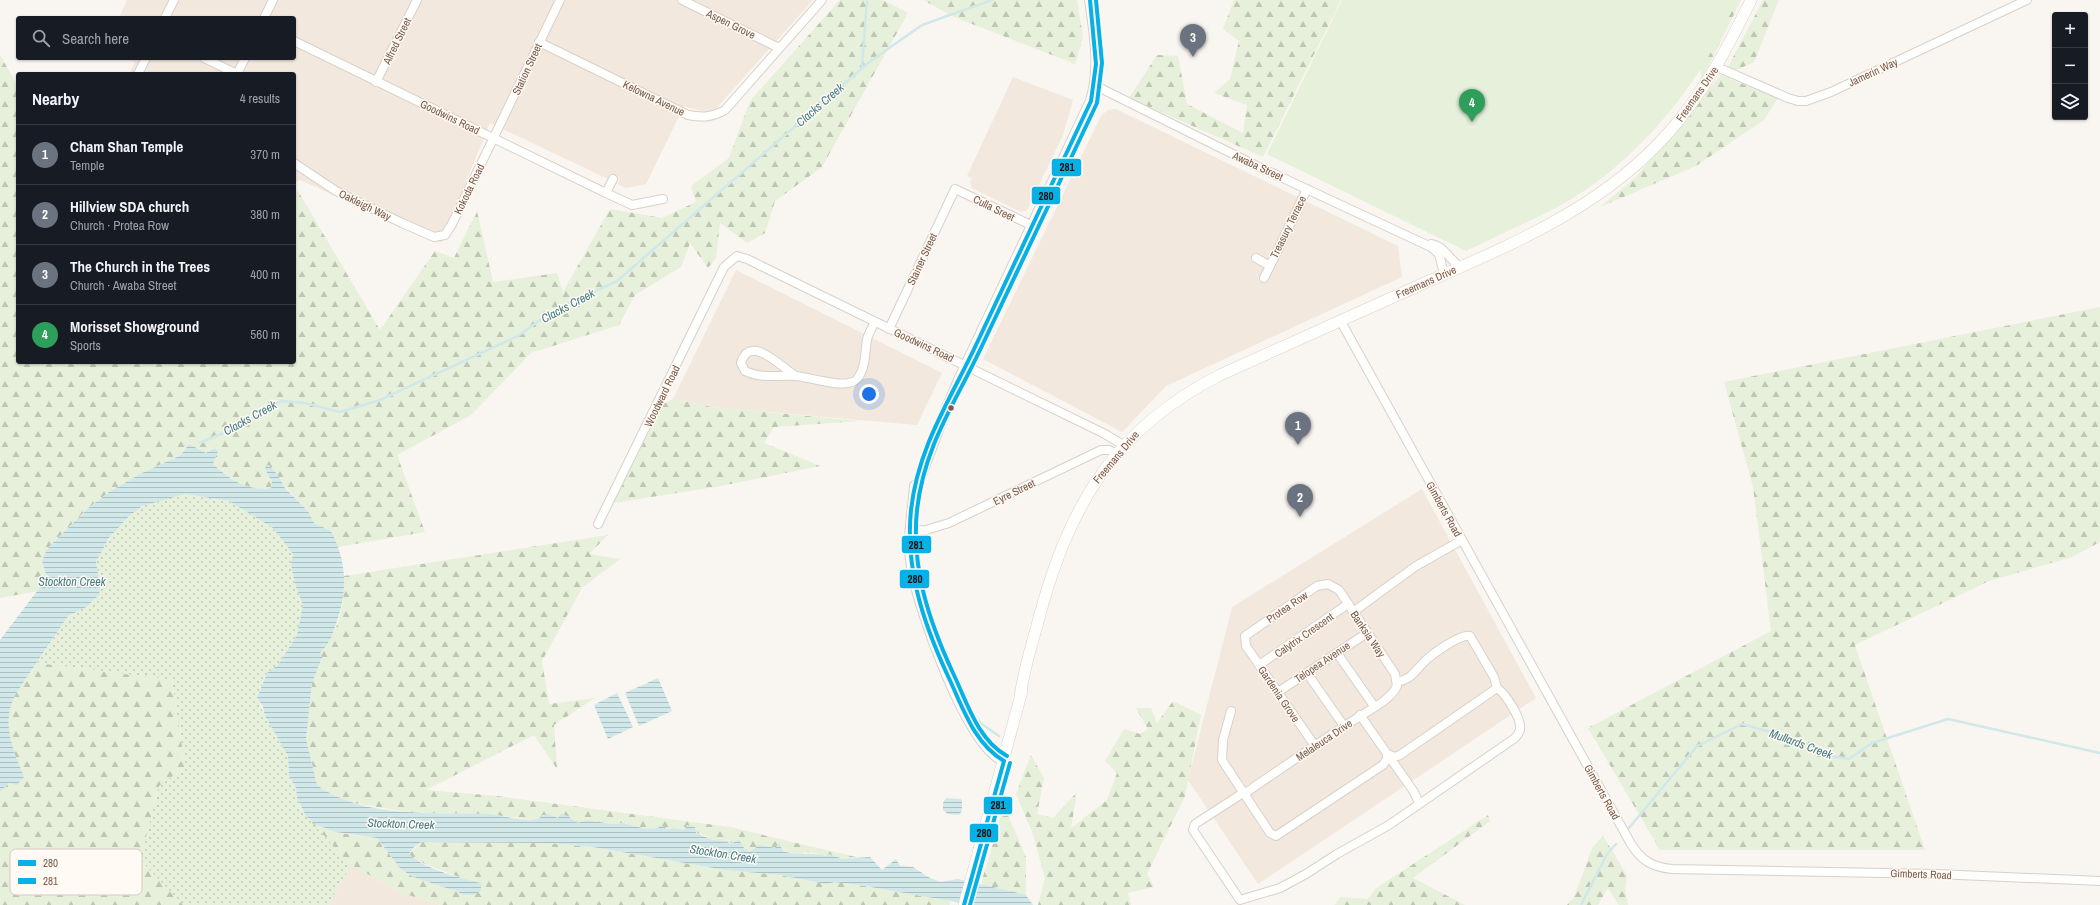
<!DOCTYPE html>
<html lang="en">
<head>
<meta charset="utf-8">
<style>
	body { margin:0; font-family:"Archivo Narrow",sans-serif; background:#20242c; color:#f1f3f6 }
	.controls { position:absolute; right:12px; top:12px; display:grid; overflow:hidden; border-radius:4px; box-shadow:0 1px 3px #0004 }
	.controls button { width:36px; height:36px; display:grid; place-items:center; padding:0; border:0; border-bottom:1px solid #363941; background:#171b24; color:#f1f3f6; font:20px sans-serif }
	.you { position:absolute; left:869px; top:394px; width:14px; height:14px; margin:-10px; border:3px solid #fff; border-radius:50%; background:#1a73e8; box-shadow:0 0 0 6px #1a73e833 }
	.badge { display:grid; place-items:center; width:26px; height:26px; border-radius:50%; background:#d93025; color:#fff; font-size:13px; font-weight:700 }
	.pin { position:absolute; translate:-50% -33px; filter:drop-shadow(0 1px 2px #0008) }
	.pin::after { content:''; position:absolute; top:21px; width:14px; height:12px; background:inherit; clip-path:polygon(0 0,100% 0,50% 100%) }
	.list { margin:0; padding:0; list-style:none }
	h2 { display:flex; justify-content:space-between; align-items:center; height:52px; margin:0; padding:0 16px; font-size:17px }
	h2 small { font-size:13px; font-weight:400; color:#9ea1a6 }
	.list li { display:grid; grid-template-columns:26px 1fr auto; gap:12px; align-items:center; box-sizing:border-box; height:60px; padding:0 16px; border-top:1px solid #363941 }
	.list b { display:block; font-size:15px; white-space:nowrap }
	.list p { margin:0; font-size:13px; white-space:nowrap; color:#9ea1a6 }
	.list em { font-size:13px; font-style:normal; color:#9ea1a6 }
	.icon { flex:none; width:22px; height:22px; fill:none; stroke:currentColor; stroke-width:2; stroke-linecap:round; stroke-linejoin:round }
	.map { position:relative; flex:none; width:2100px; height:905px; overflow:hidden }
	.search { position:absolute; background:#171b24; box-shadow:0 1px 3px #0004; left:16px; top:16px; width:280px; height:44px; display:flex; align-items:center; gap:10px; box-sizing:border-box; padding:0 14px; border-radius:4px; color:#9ea1a6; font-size:15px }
	.panel { position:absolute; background:#171b24; box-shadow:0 1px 3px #0004; left:16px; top:72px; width:280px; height:292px; border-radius:4px }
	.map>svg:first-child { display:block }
	.residential { fill:#f2e8de }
	.grass { fill:url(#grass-dots) }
	.forest { fill:url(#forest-firs) }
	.garden { fill:#e7f0db }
	.water { fill:url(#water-rules) }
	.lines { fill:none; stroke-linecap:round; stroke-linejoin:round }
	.stream { stroke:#d0e8ea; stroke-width:2.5 }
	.minor-casing { stroke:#d7d1cb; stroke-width:10 }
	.tertiary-casing { stroke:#d7d1cb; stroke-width:12 }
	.secondary-casing { stroke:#d9d2cb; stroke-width:12 }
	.minor { stroke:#fefefd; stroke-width:8 }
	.tertiary { stroke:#fefefd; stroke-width:10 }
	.secondary { stroke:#fefefd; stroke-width:11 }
	.bus-1-casing { stroke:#fffaf3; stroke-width:7 }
	.bus-2-casing { stroke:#fffaf3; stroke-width:7 }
	.bus-1 { stroke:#06b1e7; stroke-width:4 }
	.bus-2 { stroke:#06b1e7; stroke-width:4 }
	.bus-dot { fill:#7a5c4d; stroke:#fffaf3; stroke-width:1.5 }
	.labels { text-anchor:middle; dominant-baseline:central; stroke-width:3; stroke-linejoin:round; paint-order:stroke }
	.street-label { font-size:11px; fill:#7a5c4d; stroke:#fffaf3 }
	.water-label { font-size:12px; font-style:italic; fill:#437c86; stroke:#fffaf3 }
	.key { fill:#fffaf3; stroke:#d7cbc1; stroke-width:1 }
	.key-label { font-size:11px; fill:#7a5c4d }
	.line-badge { stroke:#fffaf3; stroke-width:1.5 }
	.pale-badge-label { font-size:11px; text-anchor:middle; font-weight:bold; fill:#111 }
</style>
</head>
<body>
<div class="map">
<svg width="2100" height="905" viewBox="0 0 2100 905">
	<defs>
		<pattern id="grass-dots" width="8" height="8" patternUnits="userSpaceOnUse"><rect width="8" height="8" fill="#e7f0db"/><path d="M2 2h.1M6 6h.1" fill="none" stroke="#c0c6b4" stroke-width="1.8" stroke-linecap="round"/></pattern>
		<pattern id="forest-firs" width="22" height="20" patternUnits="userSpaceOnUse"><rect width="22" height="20" fill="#e7f0db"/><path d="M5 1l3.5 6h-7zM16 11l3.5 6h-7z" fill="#c0c6b4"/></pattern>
		<pattern id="water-rules" width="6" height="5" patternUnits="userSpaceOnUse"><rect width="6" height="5" fill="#d0e8ea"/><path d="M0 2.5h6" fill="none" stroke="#aebfc0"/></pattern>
	</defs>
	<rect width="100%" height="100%" fill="#f9f5f0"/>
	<g class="residential">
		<path d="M127,0H813L711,114L684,106L646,184L626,188L617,184L620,178L611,174L608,179L490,123L441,243L300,180L294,183V74H129L135,62L127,58H294V18H119Z"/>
		<path d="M1013,77L1073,100L1063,135L1027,210L1021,212L972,188L970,182L972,178L967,176Z"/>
		<path d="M1116,109L1398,246L1402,277L1166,386L1122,432L983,359L1101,116L1108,110Z"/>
		<path d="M736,270L942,373L917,425L711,407L673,399Z"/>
		<path d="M1422,489L1536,698L1258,884L1188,780L1232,607Z"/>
		<path d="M351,865L402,893L441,905H328Z"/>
	</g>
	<path class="grass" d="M185,494L229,501L273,528L293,554L292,564L295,584L303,605L297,635L278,665L267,673L257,698L265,716L288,756L289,776L296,788L297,798L302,810L351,865L328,905H183L140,860L159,786L185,767L172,680L37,663L68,616L86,607L100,586L96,562C107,542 122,515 143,506C157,500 171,497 185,494Z"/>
	<g class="forest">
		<path d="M840,0H883L908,13L822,167L775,201L765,233L747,243L720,223L716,258L708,268L690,243L681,267L635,295L619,325L531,353L471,415L397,455L425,532L338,547L331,531L314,523L308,511L281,482L268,475L272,482L271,488C248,492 229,479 213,464L217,451L213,448L206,453L189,444L181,455L140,474L109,492L87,509L47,549L42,561L46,575L44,582L38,591L0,598V55L18,86V362H294V192L298,191L380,330L435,251L454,258L477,211L493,282L557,273L563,292L610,209L662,218L696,202L691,186L729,158L750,101Z"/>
		<path d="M923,0H1077L1083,37L1075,64L954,17Z"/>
		<path d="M1234,0H1341L1263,157L1129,98L1157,55L1178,56L1187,104L1243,133L1247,105L1214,93L1230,79L1239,41L1223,29Z"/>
		<path d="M1727,0H1741L1702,79L1691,30Z"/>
		<path d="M1763,0H1779L1754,62L1728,74L1730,79L1778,98L1764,120L1696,166L1600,207L1636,177L1729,65Z"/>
		<path d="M2100,307V542L2072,557L1989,581L1855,645L1925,850H1660L1588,728L1771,631L1753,487L1724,382Z"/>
		<path d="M673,399L711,407L860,421L774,427L764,443L820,466L721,486L613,503L663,404Z"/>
		<path d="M608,535L589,554L620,559L582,588L542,661L549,704L595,698L554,725L557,769L534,735L426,790L497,796L730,827L860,858L843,859L829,854L825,856L814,853L806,852L799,855L775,848H766L750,852L727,841L713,840L702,834L674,828L645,829L624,823L611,824L587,820L577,823L568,816L558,818L543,815L540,818L531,819L486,814L414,813L348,802L335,797L317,785L306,739L312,683L321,657L320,653C322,649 327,645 329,641C341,623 345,597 344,576Z"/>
		<path d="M37,663L172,680L185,767L159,786L140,860L183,905H0V792L9,783L19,765L14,759L2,729V712L6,701L17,692Z"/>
		<path d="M1173,701L1201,715L1185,796L1147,874L1154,887L1128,893L1131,905H1038L1045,878L1033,834L1016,794L1031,755L1044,778L1037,814L1053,818L1077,792L1071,828L1107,800L1117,773L1105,761L1124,729L1140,734L1148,729L1136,708H1151L1157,723Z"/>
		<path d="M1004,806L1026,857V895L982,886V880Z"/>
		<path d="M1488,815L1490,821L1413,878L1465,905H1334L1341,897L1368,899L1375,889Z"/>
		<path d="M306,816C326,833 351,835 377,838L400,868L449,889L456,890L469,881L415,860L409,854L421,842L550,843L593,847L725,870L780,875L826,884L835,882L865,886L950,901L949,905H441L402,893L351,865Z"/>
		<path d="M1603,836L1627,875L1625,889L1628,905H1619L1608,888L1598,905H1567L1575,895L1592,848Z"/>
	</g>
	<path class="garden" d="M1342,0H1737C1728,17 1721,35 1711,52C1676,112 1621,173 1559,206C1529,222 1497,236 1466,251L1267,154Z"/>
	<g class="water">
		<path d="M189,444L206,453L214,448L218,451L213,464C229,479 248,492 271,488L272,482L265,469L266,465H269L277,474L285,488L308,511L314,523L331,531C347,563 348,591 336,624C334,629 333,636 329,641C327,646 323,649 320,653L322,657L312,683L306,739L317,785C364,819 432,812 488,814C502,815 527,823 539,818C542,817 544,815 547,814L558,818L561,814L568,816L577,823L587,820L611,824L624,823L645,829L658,828L661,825L668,829L674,828L684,830L687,825L695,827L696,833L713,840L727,841L730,844L739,840L744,848L750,852L759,845L775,848L779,843L783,851C799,857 809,851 825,856L829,854L843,859L870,857L882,870L896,859L900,866L913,867L930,878L941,882L958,879L1026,895L1033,905H973L865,886L835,882L826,884L780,875L725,870L593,847L550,843L421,842L414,847L409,854C422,868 462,879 481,883V890L474,895H463L456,890L449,889L411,876L400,868L377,838L336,832L317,825L306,816L297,798L296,788L289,776L288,756L265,716L263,707L257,698L267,673L278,665L297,635L303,605L295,584L291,564L293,554L273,528L229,501L185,494L142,506L128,517L109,538L96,562L100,586L99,595L86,607L68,616L17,692C0,721 12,747 24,777L17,785L9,783L0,792V640L44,582L46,575L42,561L47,549L87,509L109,492L140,474L181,455Z"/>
		<path d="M658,678L672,711L639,726L625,693Z"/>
		<path d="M617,693L633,727L608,739L594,705Z"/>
		<path d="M946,798L961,799L962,801V811L959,815L948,814L943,810V803Z"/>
	</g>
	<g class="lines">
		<g class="stream">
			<path d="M862,67L867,0"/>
			<path d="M200,443L239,426L281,401L305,403L340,412L380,400L518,336L551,312L617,281L868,63L922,25L992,0"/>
			<path d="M923,538L917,543L918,561L929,611L971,712L983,725L999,736"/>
			<path d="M1629,828L1697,746L1742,724L1784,736L1825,755L1849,759L1872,743L1948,719L2100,753"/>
			<path d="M1581,905L1607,854L1616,844"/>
		</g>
		<defs>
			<g id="minor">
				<path d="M682,0L779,48"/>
				<path d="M165,18L174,0"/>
				<path d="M264,18L273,0"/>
				<path d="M294,41L606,193L613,179"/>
				<path d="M539,42L688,115C703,118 712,117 725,110L822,0"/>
				<path d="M204,58L237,74"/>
				<path d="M1717,67L1788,98L1798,101H1806L1831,92L2027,0"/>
				<path d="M138,74L146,58"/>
				<path d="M237,74L245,58"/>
				<path d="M376,82L417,0"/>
				<path d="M1096,86L1255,165L1431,247L1439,254L1444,274"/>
				<path d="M294,163L336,191L402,223L434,237L445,235L452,224L560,0"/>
				<path d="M606,193L632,205L663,199"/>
				<path d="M1431,244C1444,246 1450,260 1460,267"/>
				<path d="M1256,258L1270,266L1307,189"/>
				<path d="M1264,278L1270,266"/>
				<path d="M1340,320L1631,844C1642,861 1652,867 1672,869L1936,874L2100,881"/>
				<path d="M889,329L955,189L1033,226"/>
				<path d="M796,376C783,369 750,332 741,363L745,371C761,379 779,375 796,376C810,377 849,391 858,378C866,367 865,351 867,339C869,333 872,327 875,322"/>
				<path d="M598,524L724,267L737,256L747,259L1105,434L1123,445"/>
				<path d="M910,531L926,530L949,523L1101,450H1109L1117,454"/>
				<path d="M1353,612L1416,566L1462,540"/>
				<path d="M1337,653L1374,706"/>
				<path d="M1259,665L1348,604"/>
				<path d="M1307,673L1344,726"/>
				<path d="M1278,692L1367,633"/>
				<path d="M1231,711L1223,740L1222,760L1270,833L1276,836L1383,765L1387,759V754"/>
				<path d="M1360,715L1414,792L1419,803"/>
				<path d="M1387,754L1395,757L1400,755L1497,688"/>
				<path d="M1243,793L1195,824L1193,830L1240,900L1280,888L1306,874L1337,854L1389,825L1515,738C1517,736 1519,733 1520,730C1522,719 1506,694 1497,688L1494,677L1470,636C1460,634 1432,654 1424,662C1415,671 1412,679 1397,682"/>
				<path d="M1244,794C1280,769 1317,744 1354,720C1367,711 1390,701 1397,686L1395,674L1339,590L1328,584L1317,586L1248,634L1245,636L1246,646L1315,746"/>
			</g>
			<g id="tertiary">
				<path d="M915,486C913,514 907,539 912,567C918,607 967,746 1004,761"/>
				<path d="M915,491L941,422L960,378L1091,101C1101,68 1095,34 1090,0"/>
			</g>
			<g id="secondary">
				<path d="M1020,698C1023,671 1032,645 1039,618C1069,505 1114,429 1220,375C1287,345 1353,315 1420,285C1510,245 1603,208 1670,131C1704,92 1728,47 1751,0"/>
				<path d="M964,905L1022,691"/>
			</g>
		</defs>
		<use href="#minor" class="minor-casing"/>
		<use href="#tertiary" class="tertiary-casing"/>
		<use href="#secondary" class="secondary-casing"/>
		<use href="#minor" class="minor"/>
		<use href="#tertiary" class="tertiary"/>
		<use href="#secondary" class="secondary"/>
		<defs>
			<g id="bus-1">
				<path d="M1004,761C973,743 962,705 947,674C923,622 905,568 911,510C918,447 950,400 976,345C1014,263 1053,182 1091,101L1096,64L1090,0"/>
				<path d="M964,905L1004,761"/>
			</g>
			<g id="bus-2">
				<path d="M1007,756C977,739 967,702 953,673C929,621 911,568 917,510C924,447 954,405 980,350C1019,268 1058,186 1097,103L1102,63L1096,0"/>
				<path d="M970,905L1010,763"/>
			</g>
		</defs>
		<use href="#bus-1" class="bus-1-casing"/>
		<use href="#bus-2" class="bus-2-casing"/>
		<use href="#bus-1" class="bus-1"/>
		<use href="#bus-2" class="bus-2"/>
	</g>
	<circle class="bus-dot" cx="951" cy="408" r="3.5"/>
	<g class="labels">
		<g class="street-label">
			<text transform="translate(731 24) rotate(26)">Aspen Grove</text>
			<text transform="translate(397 41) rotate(-64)">Alfred Street</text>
			<text transform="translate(527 69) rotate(-65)">Station Street</text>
			<text transform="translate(1873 72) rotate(-25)">Jamerin Way</text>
			<text transform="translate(1697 94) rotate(-55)">Freemans Drive</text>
			<text transform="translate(654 98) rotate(26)">Kelowna Avenue</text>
			<text transform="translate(450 117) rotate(26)">Goodwins Road</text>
			<text transform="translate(1258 166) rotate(25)">Awaba Street</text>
			<text transform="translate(469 189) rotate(-64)">Kokoda Road</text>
			<text transform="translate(365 205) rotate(26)">Oakleigh Way</text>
			<text transform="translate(994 208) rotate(26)">Culla Sreet</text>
			<text transform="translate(1288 227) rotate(-64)">Treasury Terrace</text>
			<text transform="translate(922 259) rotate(-65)">Stainer Street</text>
			<text transform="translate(1426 282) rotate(-24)">Freemans Drive</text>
			<text transform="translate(924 345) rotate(25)">Goodwins Road</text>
			<text transform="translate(662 396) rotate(-64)">Woodward Road</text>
			<text transform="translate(1116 457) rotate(-50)">Freemans Drive</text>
			<text transform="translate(1014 492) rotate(-26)">Eyre Street</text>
			<text transform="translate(1444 509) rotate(61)">Gimberts Road</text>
			<text transform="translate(1287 607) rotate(-34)">Protea Row</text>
			<text transform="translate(1368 634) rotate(56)">Banksia Way</text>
			<text transform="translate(1304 635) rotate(-35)">Calytrix Crescent</text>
			<text transform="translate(1322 662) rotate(-34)">Telopea Avenue</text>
			<text transform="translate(1279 694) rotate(56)">Gardenia Grove</text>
			<text transform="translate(1324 740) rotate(-34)">Melaleuca Drive</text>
			<text transform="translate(1602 792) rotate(61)">Gimberts Road</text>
			<text transform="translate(1921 874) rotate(2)">Gimberts Road</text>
		</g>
		<g class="water-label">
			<text transform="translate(820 105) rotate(-41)">Clacks Creek</text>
			<text transform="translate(568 306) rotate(-28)">Clacks Creek</text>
			<text transform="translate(250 418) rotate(-29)">Clacks Creek</text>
			<text x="72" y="582">Stockton Creek</text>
			<text transform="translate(1801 744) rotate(20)">Mullards Creek</text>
			<text transform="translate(401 824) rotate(2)">Stockton Creek</text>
			<text transform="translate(723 854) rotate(9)">Stockton Creek</text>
		</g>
	</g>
	<rect x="10" y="849" width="132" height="46" rx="6" class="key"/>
	<rect x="18" y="860" width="18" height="6" fill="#06b1e7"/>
	<rect x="18" y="878" width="18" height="6" fill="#06b1e7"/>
	<g class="key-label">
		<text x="43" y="867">280</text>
		<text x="43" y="885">281</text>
	</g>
	<g class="line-badge">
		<rect x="1051" y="158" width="31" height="19" rx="4" fill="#06b1e7"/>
		<rect x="1031" y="186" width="30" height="19" rx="4" fill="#06b1e7"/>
		<rect x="901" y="535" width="31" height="19" rx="4" fill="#06b1e7"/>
		<rect x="899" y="569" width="31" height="20" rx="4" fill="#06b1e7"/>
		<rect x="983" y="796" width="30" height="19" rx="4" fill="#06b1e7"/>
		<rect x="969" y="823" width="30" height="20" rx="4" fill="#06b1e7"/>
	</g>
	<g class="pale-badge-label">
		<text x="1067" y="171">281</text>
		<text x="1046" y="200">280</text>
		<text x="916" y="549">281</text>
		<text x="915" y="583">280</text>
		<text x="998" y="809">281</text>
		<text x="984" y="837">280</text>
	</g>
</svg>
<div class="controls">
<button>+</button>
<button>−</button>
<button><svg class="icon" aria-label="layers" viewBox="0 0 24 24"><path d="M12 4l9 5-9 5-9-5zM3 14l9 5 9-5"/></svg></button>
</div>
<div class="you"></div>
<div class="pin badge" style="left:1298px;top:445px;background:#6b7280">1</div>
<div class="pin badge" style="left:1300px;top:517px;background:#6b7280">2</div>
<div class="pin badge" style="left:1193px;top:57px;background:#6b7280">3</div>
<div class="pin badge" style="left:1472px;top:122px;background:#2e9e5b">4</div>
<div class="search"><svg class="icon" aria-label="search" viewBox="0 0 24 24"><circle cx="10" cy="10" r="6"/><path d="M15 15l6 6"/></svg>Search here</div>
<section class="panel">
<h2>Nearby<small>4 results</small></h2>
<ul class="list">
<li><span class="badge" style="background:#6b7280">1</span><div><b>Cham Shan Temple</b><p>Temple</p></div><em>370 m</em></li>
<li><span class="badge" style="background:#6b7280">2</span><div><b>Hillview SDA church</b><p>Church · Protea Row</p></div><em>380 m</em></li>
<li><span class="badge" style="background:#6b7280">3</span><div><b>The Church in the Trees</b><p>Church · Awaba Street</p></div><em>400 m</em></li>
<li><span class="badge" style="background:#2e9e5b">4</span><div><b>Morisset Showground</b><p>Sports</p></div><em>560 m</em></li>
</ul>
</section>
</div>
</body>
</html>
